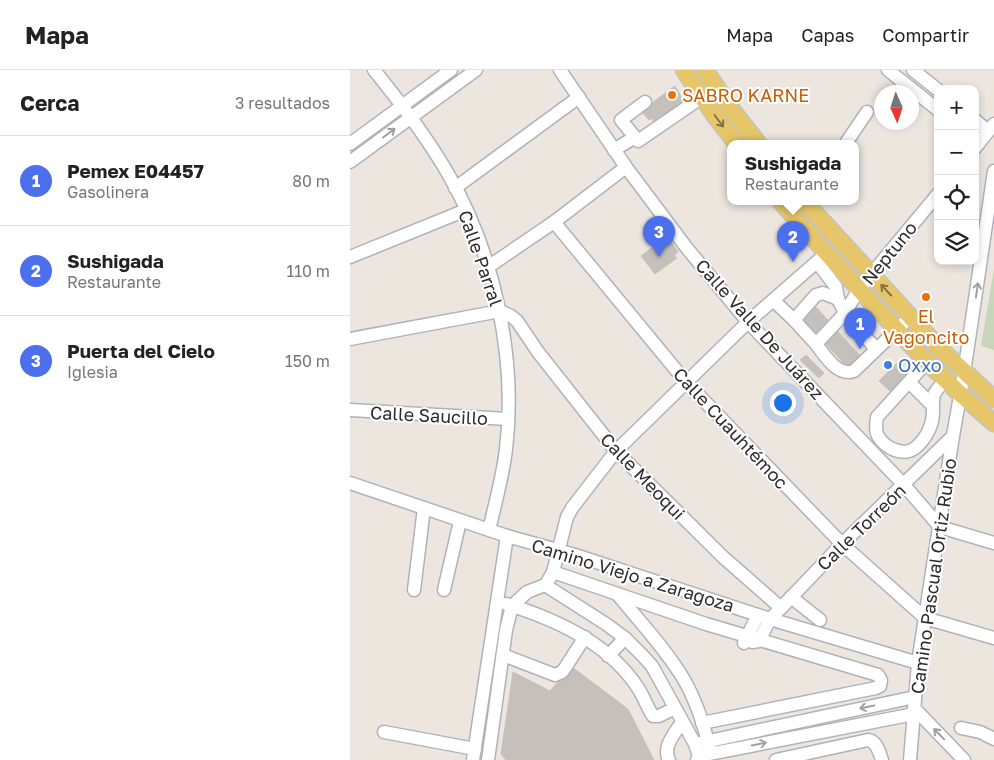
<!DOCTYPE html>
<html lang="es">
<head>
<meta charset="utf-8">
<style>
	body { margin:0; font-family:"Golos Text",sans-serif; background:#f2f2f2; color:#222 }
	.controls { position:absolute; right:15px; top:15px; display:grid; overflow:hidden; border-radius:10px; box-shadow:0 2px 8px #0003 }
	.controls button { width:45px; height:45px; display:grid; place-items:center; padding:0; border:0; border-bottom:1px solid #e0e0e0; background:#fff; color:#222; font:25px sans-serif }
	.compass { position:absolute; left:524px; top:15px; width:45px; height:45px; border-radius:50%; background:#fff; box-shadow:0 2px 8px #0003; rotate:177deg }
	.you { position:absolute; left:432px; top:332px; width:18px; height:18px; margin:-12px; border:4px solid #fff; border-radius:50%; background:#1a73e8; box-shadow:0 0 0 8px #1a73e833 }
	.badge { display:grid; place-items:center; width:32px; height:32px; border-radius:50%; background:#4c6fed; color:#fff; font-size:16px; font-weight:700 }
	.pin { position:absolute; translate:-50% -41px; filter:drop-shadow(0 1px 2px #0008) }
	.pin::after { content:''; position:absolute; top:26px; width:18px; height:15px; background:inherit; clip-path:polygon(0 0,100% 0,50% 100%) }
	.popup { position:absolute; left:377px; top:70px; width:132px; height:65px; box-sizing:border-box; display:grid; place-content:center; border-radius:10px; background:#fff; filter:drop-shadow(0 1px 4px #0005); font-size:16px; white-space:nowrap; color:#767676 }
	.popup b { font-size:19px; color:#222 }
	.popup::after { content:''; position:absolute; left:50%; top:100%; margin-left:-10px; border:10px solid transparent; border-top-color:#fff }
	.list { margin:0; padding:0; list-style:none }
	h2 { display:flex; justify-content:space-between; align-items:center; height:65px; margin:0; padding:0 20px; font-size:21px }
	h2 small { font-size:16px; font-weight:400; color:#767676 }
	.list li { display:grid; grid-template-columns:32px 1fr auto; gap:15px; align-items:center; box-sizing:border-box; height:90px; padding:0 20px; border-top:1px solid #e0e0e0 }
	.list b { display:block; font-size:19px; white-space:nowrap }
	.list p { margin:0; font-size:16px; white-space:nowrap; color:#767676 }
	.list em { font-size:16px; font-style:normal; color:#767676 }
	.icon { flex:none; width:28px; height:28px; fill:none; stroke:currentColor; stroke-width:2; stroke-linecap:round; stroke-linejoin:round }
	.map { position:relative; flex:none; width:644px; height:690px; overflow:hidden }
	header { display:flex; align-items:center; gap:30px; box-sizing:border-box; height:70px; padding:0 25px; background:#fff; border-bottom:1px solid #e0e0e0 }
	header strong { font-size:24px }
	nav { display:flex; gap:28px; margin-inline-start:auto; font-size:18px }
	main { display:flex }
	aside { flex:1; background:#fff }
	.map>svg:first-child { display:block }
	.cemetery { fill:#c7d5b8 }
	.building { fill:#c5c1ba; stroke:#c8c2b9 }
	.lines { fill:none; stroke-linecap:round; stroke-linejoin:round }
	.minor-casing { stroke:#b0b2bb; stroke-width:15 }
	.major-casing { stroke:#c4c4c4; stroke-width:19 }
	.minor { stroke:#fff; stroke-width:12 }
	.major { stroke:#e7c66a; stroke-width:16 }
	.oneway { stroke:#807148 }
	.oneway2 { stroke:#a0a0a0 }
	.food-dot { fill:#e8710a; stroke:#fff; stroke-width:2 }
	.shop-dot { fill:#3f7fe0; stroke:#fff; stroke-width:2 }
	.labels { text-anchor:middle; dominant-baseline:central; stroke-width:4; stroke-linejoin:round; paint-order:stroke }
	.food-label { font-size:18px; fill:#c56008; stroke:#fff; text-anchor:start }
	.street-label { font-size:18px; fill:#2c2c2c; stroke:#fff }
	.shop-label { font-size:18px; fill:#366cbe; stroke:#fff; text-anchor:start }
</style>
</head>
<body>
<header>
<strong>Mapa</strong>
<nav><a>Mapa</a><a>Capas</a><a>Compartir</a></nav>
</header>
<main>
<aside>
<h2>Cerca<small>3 resultados</small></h2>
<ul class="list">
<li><span class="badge">1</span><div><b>Pemex E04457</b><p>Gasolinera</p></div><em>80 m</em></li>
<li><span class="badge">2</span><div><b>Sushigada</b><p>Restaurante</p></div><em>110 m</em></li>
<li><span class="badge">3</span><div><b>Puerta del Cielo</b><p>Iglesia</p></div><em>150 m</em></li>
</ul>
</aside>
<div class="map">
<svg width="644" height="690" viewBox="0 0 644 690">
	<rect width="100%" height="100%" fill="#ece6df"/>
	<path class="cemetery" d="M644,199V280L631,276Z"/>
	<g class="building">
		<path d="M325,16L335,33L316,48L313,44L303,51L302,48L299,50L291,41Z"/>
		<path d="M319,169L328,182L324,186L327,188L305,204L291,186L312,170L314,172Z"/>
		<path d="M465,236L513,289L500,300L452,248Z"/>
		<path d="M456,285L474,303L469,308L450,290Z"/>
		<path d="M547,293L559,304L541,322L529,311Z"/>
		<path d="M222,597L278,639L304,690H156L151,684L163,602L200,621Z"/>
	</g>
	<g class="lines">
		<defs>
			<g id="minor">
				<path d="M24,0C50,32 76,66 97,102C144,182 167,287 156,379C153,406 145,434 139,460"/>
				<path d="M210,0L276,97L336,177L398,252L554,415L590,457L644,473"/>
				<path d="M538,0L588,40"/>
				<path d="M563,0L588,20"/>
				<path d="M295,32L271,50L288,71L352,27"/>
				<path d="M625,50L638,61"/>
				<path d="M496,73L517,42"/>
				<path d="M0,74L101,0"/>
				<path d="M625,78L644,54"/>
				<path d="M264,80L285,67"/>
				<path d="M0,92L126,0"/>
				<path d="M105,118L229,27"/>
				<path d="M204,152L336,312L492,474L575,548L644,568"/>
				<path d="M0,187L116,140"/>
				<path d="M467,192L486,217L488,229L495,243L526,279"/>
				<path d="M138,197L204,152L276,97"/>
				<path d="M423,230L444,250"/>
				<path d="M560,247L504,301C488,307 475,286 466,274L495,243L509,219L588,124"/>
				<path d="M0,269L150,241L161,246L167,251L188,282L266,381L373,487L431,538"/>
				<path d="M466,274L444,250L466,225L473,223L488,229"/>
				<path d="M577,292L527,347C526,353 525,361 528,366C535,378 553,387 565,378C575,370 582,357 583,345C583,338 582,332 584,325C586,319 591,315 596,310"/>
				<path d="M559,312L583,336"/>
				<path d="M0,340L158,349"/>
				<path d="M0,413L157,466L225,485L420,549L568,593"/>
				<path d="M203,502L356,554L528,605L531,610L530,616L526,618L352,653"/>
				<path d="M195,515L256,554L275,568L292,585L302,596L345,674L349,686L347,690"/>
				<path d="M64,520L74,438"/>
				<path d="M94,520L110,451"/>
				<path d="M268,525C290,552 315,578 333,608C346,630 354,655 360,680"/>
				<path d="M441,527L470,550"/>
				<path d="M156,534C206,549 259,573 288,618C294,627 297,637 303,646H309L325,638"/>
				<path d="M402,572L409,571L420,549L431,538L492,474L603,366"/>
				<path d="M394,573L408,545"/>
				<path d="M153,585L205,605L212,602L215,598L235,567"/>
				<path d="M258,586L275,568"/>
				<path d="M564,638L614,690"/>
				<path d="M611,658L630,662L644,669"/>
				<path d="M34,662L125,679"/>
				<path d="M345,674L565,627"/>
				<path d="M349,686L564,644"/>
				<path d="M123,690L157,466"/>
				<path d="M138,690L156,560L162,536L177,522L195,515L198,511L203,502L217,447L222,438L266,381L398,252L477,183"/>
				<path d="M319,690C312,677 325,663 332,652"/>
				<path d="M426,690L518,670C527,671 529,682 532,690"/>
				<path d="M560,690L568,593L603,366L614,303L644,101"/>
			</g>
			<g id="major">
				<path d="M334,0L365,46L386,73"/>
				<path d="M355,0L379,36L408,73"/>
				<path d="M430,131L509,219L577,292L607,321L644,353"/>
				<path d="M454,131L591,280L644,329"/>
			</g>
		</defs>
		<use href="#minor" class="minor-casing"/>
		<use href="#major" class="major-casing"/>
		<use href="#minor" class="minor"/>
		<use href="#major" class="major"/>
	</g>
	<defs><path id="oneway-shaft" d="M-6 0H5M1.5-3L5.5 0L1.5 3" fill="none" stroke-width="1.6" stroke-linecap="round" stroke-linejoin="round" transform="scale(1.25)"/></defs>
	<g class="oneway">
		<use href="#oneway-shaft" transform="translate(369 51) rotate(53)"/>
		<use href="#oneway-shaft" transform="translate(536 220) rotate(-133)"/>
	</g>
	<g class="oneway2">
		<use href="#oneway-shaft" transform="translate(39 63) rotate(-37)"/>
		<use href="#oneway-shaft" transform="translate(627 220) rotate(-82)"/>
		<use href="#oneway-shaft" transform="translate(517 637) rotate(168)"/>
		<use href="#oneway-shaft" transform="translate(589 664) rotate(-134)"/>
		<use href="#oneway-shaft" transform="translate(409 674) rotate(-11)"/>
	</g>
	<g class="food-dot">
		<circle cx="322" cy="25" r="5"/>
		<circle cx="576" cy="227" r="5"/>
	</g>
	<circle class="shop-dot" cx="538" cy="295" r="5"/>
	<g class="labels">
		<g class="food-label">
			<text x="332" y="25">SABRO KARNE</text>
			<text x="576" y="246" text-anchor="middle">El<tspan x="576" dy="21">Vagoncito</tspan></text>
		</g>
		<g class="street-label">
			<text transform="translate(539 183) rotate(-51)">Neptuno</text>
			<text transform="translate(131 188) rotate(71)">Calle Parral</text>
			<text transform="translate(410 259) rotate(48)">Calle Valle De Juárez</text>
			<text transform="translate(79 345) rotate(3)">Calle Saucillo</text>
			<text transform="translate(381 358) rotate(47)">Calle Cuauhtémoc</text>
			<text transform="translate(293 406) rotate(46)">Calle Meoqui</text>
			<text transform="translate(511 457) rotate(-44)">Calle Torreón</text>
			<text transform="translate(283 505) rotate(17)">Camino Viejo a Zaragoza</text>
			<text transform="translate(583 506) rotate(-82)">Camino Pascual Ortiz Rubio</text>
		</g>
		<g class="shop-label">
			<text x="548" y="295">Oxxo</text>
		</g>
	</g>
</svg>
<div class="controls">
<button>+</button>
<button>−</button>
<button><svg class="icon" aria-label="locate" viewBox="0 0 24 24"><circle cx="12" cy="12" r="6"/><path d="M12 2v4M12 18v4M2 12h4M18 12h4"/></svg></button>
<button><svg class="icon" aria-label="layers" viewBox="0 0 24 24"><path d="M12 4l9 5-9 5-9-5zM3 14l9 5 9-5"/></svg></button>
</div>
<svg class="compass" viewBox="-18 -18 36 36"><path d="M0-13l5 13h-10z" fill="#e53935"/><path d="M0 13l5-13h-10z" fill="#767676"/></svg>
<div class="you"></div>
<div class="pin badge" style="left:510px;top:279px">1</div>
<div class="pin badge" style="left:443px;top:192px">2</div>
<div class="popup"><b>Sushigada</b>Restaurante</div>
<div class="pin badge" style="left:309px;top:187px">3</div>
</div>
</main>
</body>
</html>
